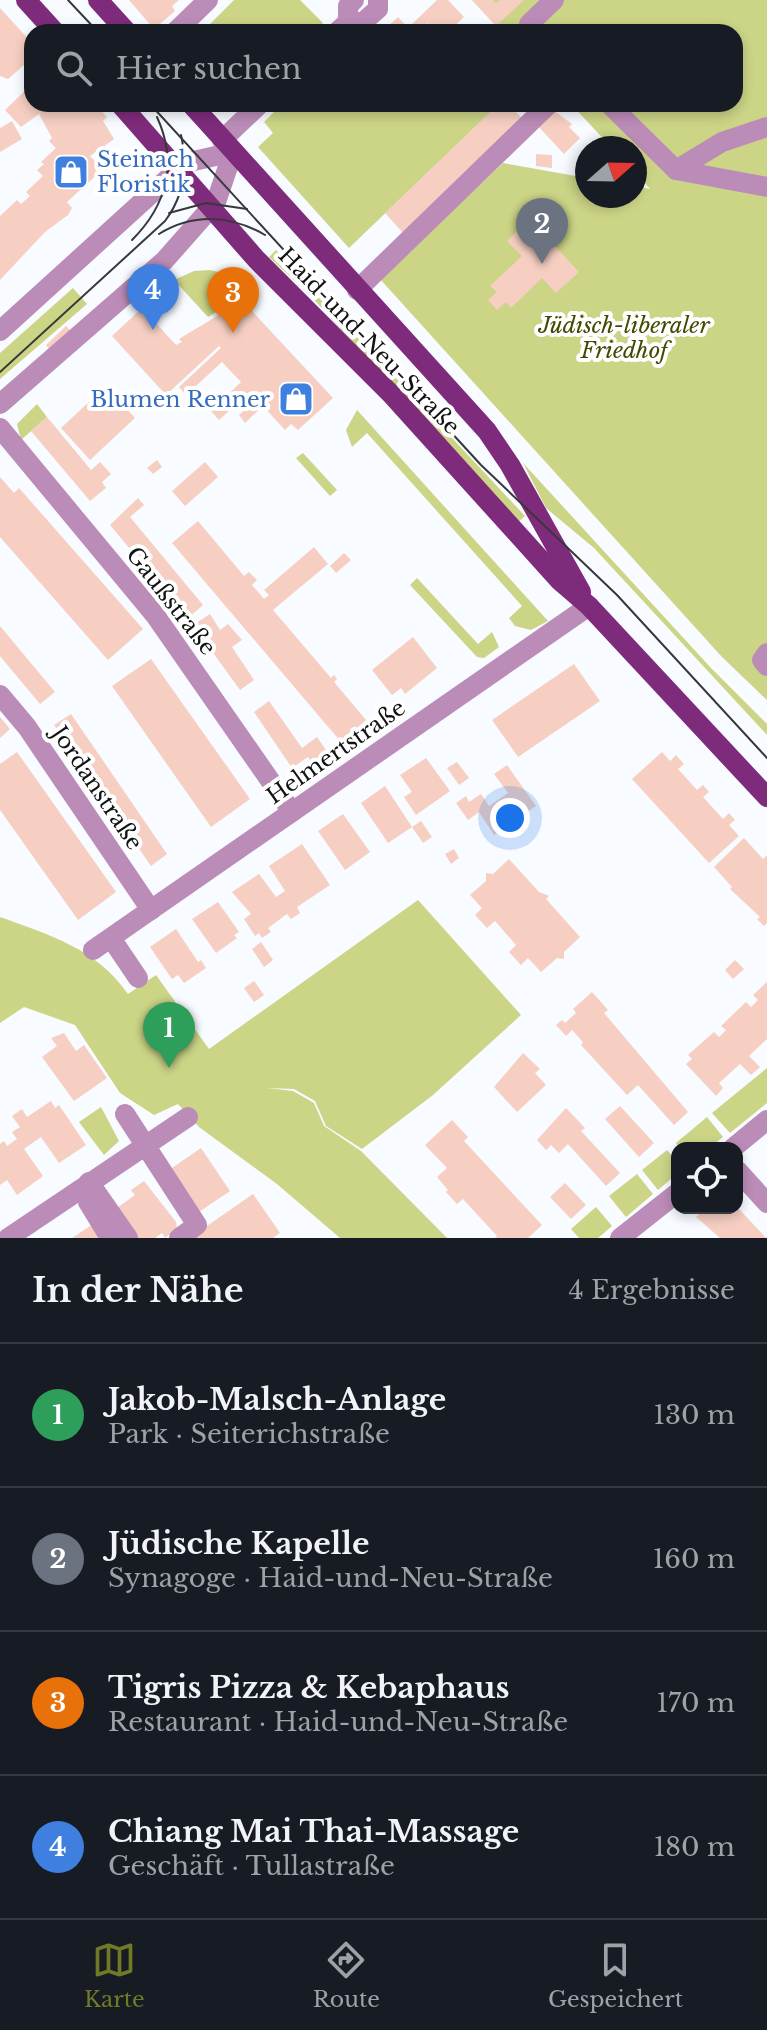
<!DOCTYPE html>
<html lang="de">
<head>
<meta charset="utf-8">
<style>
	body { margin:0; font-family:"Libre Baskerville",serif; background:#242831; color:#f1f3f6 }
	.controls { position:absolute; right:24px; bottom:24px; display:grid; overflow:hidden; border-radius:16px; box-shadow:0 4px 12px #0003 }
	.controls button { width:72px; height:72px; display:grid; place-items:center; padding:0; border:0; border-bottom:2px solid #363941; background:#171b24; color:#f1f3f6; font:40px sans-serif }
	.compass { position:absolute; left:575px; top:136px; width:72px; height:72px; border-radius:50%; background:#171b24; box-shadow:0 4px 12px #0003; rotate:70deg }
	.you { position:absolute; left:510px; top:818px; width:28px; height:28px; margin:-20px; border:6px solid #fff; border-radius:50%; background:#1a73e8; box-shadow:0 0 0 12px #1a73e833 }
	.badge { display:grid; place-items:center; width:52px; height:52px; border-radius:50%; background:#707a26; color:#fff; font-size:26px; font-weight:700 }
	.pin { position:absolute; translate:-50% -66px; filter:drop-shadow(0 2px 4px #0008) }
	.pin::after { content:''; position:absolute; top:42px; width:28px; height:24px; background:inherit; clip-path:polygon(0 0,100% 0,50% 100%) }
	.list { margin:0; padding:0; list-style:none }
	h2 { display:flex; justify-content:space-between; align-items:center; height:104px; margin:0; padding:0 32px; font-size:34px }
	h2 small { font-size:26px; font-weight:400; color:#9ea1a6 }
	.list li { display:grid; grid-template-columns:52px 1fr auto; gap:24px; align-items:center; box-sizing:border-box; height:144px; padding:0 32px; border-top:2px solid #363941 }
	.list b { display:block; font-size:30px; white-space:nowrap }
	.list p { margin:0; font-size:26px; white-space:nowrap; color:#9ea1a6 }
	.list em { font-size:26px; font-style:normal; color:#9ea1a6 }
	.icon { flex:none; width:44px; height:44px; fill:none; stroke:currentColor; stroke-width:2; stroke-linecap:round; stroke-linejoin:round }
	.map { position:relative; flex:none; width:767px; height:1238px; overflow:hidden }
	.search { position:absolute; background:#171b24; box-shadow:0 4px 12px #0003; left:24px; right:24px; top:24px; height:88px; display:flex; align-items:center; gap:20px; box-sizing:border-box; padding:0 28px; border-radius:24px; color:#9ea1a6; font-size:30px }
	.sheet { height:680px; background:#171b24 }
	nav { display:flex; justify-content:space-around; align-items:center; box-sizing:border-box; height:112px; border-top:2px solid #363941; background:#171b24; font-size:22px; color:#9ea1a6 }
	nav a { display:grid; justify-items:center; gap:4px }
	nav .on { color:#707a26 }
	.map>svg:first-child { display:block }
	.green { fill:#ccd486 }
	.building { fill:#f6cfc2 }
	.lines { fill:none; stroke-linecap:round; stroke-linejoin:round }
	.minor { stroke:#bb8cb7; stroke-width:20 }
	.major { stroke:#7f2b7b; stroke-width:20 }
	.tram { stroke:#37383a; stroke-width:2 }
	.labels { text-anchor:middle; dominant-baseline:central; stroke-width:8; stroke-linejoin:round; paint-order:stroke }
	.shop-label { font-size:22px; fill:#366cbe; stroke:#fff; text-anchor:start }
	.park-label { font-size:22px; font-style:italic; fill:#454a00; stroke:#fff }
	.street-label { font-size:22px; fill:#111213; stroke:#fff }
</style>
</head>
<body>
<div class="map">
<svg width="767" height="1238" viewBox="0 0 767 1238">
	<rect width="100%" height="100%" fill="#f8fbff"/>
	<g class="green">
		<path d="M234,0H300L323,23L313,32H235L231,27L225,32H202Z"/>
		<path d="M472,0H767V700L722,657L380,279L503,163L587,178V196H635V186L650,189L635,172V148H612L571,104H735V32H502Z"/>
		<path d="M282,104H499L349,248L258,147L273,133L264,122Z"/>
		<path d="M276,250L525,516L516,524L310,295L269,257Z"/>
		<path d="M210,270L227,274L244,287L227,305L208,317L174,280L194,271Z"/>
		<path d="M73,288L87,304L0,379V353Z"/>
		<path d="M37,404L47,417L21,440L17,424Z"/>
		<path d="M357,410L548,621L531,630L515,626L509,618L522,606L367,433L352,447L346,430Z"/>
		<path d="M303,453L337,490L330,496L296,458Z"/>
		<path d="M523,463L711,668L767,724V735L594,548L546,508Z"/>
		<path d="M417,578L478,644L492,632L499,647L484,658L477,657L410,585Z"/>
		<path d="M418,900L521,1015L433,1095L362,1149L326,1126L315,1101L294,1089L267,1088L293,1091L314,1103L324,1126L361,1151L447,1238H340L277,1184L199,1127L178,1104L154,1115L120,1093L75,1025L24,1007L0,1023V917C50,935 97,949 128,994L156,975L209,1049Z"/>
		<path d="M767,1068V1103L730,1133L712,1113Z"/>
		<path d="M101,1107L119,1141L104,1155L79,1122Z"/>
		<path d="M707,1117L723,1137L709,1148H680L676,1143Z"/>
		<path d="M667,1150L677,1162V1174L658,1190L642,1170Z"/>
		<path d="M637,1174L653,1194L626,1217L609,1196Z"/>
		<path d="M596,1207L612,1226L598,1238H579L571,1229Z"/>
	</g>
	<g class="building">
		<path d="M129,0H179L172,6L175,11L154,29Z"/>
		<path d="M437,0H448L464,17L448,32H435L427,23L417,32H382L398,17L408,28Z"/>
		<path d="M472,0H493L496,3L500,0H524L496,26Z"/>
		<path d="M0,8L32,43V58L8,79L0,76Z"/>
		<path d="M32,84V104H87L92,109L96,105L107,117L103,121L114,139L90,156L103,169L67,202L72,208L68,215L45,232L0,280V216L17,200L21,204L30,196L26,192L43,176L37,170L44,164L41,162L56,148L49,141L52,138L39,114L21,127L5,110Z"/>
		<path d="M499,104H508L522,118L403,233L385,213Z"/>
		<path d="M553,110L572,124L569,127L580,138L564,154L537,125Z"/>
		<path d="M12,121L22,139L0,152V128Z"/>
		<path d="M536,154L552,155V168L536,166Z"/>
		<path d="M530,219L579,272L556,293L542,278L511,308L506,302L497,310L488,300L497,292L490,286L522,256L507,241Z"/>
		<path d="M237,304L245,314L250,309L333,398L298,430L291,424L285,430L263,406L245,423L239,415L257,399L250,392L219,420L211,411L241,382L222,362L186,395L179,387L221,348L219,346L166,395L112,336L142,308L176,345L182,342L179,339Z"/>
		<path d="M66,326L71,331L50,350L46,345Z"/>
		<path d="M106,386L135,418L90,460L61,428Z"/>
		<path d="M47,417L91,470L100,462L111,474L102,482L106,488L90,501L31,431Z"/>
		<path d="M157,460L162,467L153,474L147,468Z"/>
		<path d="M205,462L218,477L185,506L172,491Z"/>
		<path d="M0,477L14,493L19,488L143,629L108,660L0,537Z"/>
		<path d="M138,498L144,505L130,517L203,605L188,618L110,525Z"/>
		<path d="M198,521L244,576L249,572L257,580L252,585L264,599L269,595L264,590L314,547L328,564L273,610L331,678L334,675L337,679L334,682L366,720L341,742L172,543Z"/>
		<path d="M344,553L351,560L336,573L330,566Z"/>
		<path d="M210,614L220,630L228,624L242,640L232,647L254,680L240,690L193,625Z"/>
		<path d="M0,626L55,692L40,704L0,656Z"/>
		<path d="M413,637L437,668L405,694L401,688L392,695L372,670Z"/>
		<path d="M151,659L250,799L211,827L112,686Z"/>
		<path d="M574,664L600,701L518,757L492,720Z"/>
		<path d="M269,701L302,748L317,737L328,753L313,764L308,757L292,768L254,712Z"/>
		<path d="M71,714L167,854L151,866L54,725Z"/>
		<path d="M0,717L10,729L0,738Z"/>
		<path d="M17,752L116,892L78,920L0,810V764Z"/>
		<path d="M662,752L670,761L676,755L684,764L678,769L697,790L703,785L709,792L703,797L723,819L729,813L735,820L729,825L739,836L709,863L632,779Z"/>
		<path d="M426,758L450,791L416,815L404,797L412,792L400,775Z"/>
		<path d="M457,762L469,778L459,785L447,768Z"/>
		<path d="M507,765L536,806L494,835L479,812L468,820L456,803L466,796L469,802L481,794L489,806L508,793L494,774Z"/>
		<path d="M385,786L412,827L388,843L361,803Z"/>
		<path d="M343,814L370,852L345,870L318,831Z"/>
		<path d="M421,821L432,837L423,843L412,827Z"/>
		<path d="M744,838L763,859L767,855V923L764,926L757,919L760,917L730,889L732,887L714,867Z"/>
		<path d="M302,844L330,885L297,907L300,913L291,919L287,914L268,928L271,932L262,938L259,933L255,936L244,919L251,914L232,892L259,874L276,897L285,891L269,866Z"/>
		<path d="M454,849L459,858L451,864L445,854Z"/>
		<path d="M509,859L539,892L549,896L546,899L580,937L564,952V959L557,958L541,972L528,958L521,965L509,952L516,945L495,921L487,928L475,915L482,908L470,895L486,881V873L493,874Z"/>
		<path d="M218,902L239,932L234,935L237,938L216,953L192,919Z"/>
		<path d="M176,929L198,962L201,960L206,968L184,983L178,975L172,979L150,947Z"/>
		<path d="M261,942L273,960L264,967L252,949Z"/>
		<path d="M735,960L744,969L733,979L725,970Z"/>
		<path d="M254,981L264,995L254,1002L244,988Z"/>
		<path d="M767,982V1039L749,1056L760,1067L751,1075L740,1064L719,1083L723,1088L716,1096L686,1064L692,1059L688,1055L714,1032L719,1037L726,1030L721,1026L746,1002L751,1007L758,1000L753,995Z"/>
		<path d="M592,992L608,1010L604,1013L688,1112L674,1125L638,1085L627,1095L581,1045L583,1042L572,1030L566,1036L556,1025L562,1020L565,1023L576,1013L573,1009Z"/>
		<path d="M64,1033L76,1051L84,1045L107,1078L74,1101L42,1057L57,1046L51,1038Z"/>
		<path d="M523,1053L540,1069L535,1073L546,1085L517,1112L494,1087Z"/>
		<path d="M51,1101L55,1108L59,1105L86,1145L59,1163L41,1137L24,1149L43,1176L17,1195L7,1180L0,1185V1144L4,1141L7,1146L17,1139L12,1132L20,1127L12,1116L22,1109L27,1117Z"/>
		<path d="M620,1106L654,1143L639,1157L605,1119Z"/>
		<path d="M566,1108L585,1128L581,1131L620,1173L606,1186L568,1144L559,1153L551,1145L546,1150L537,1140Z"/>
		<path d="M452,1120L468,1137L464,1141L542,1225L528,1238H495L497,1236L463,1199L457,1204L446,1192L448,1190L437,1177L447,1168L425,1145Z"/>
		<path d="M201,1148L230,1191L199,1212L169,1170Z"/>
		<path d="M144,1181L176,1222L177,1229L165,1238L162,1233L155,1238H137L117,1208L135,1195L131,1190Z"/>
		<path d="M565,1183L586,1205L571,1219L550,1197Z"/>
		<path d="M253,1194L280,1233L273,1238H196L194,1235Z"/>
		<path d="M706,1208H738L766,1238H720L696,1217Z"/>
		<path d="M93,1224L102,1238H72Z"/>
	</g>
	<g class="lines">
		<g class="minor">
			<path d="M348,22H363L378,9V0"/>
			<path d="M175,32L208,0"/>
			<path d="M337,32L348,22V6L354,0"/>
			<path d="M537,32L529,24L554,0"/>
			<path d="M609,104L676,170L767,187"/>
			<path d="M222,140L260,104"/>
			<path d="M676,170L722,142L767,127"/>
			<path d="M357,290L549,104"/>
			<path d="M0,331L185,163L233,152L216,202L164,261L0,404"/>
			<path d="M0,428L155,615L292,812"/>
			<path d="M767,653L762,660L767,666"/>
			<path d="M0,695L27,727L151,910"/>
			<path d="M111,938L138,978"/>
			<path d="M93,950L589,606"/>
			<path d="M125,1114L197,1225L179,1238"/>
			<path d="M733,1148L767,1120"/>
			<path d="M737,1170L767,1203"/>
			<path d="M89,1182L128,1238"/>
			<path d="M88,1202L110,1238"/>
			<path d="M8,1238L188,1117"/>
			<path d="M620,1238L677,1193"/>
		</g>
		<g class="major">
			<path d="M26,0L55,32"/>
			<path d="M98,0L127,32"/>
			<path d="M120,104L256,259L392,395L560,581L589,606L767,797"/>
			<path d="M191,104L487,431L510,465L581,592"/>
		</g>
		<g class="tram">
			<path d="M68,0L98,32"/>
			<path d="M150,104L481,465L617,595L767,758"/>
			<path d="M169,213L206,203L247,209"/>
			<path d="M159,234C193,213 231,215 265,235"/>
			<path d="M132,240C167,205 178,163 157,117"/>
			<path d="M0,372L165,221C184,196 188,166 181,135"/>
		</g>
	</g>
	<defs>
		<symbol id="shop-square" viewBox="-11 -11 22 22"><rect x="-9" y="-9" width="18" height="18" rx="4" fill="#3f7fe0" stroke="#fff"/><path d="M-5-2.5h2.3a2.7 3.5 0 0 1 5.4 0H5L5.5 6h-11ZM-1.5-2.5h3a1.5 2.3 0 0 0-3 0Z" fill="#fff"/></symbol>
	</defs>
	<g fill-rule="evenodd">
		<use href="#shop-square" x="51" y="152" width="40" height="40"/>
		<use href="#shop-square" x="276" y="379" width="40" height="40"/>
	</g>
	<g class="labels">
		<g class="shop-label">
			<text x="97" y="159">Steinach<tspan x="97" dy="25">Floristik</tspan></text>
			<text x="270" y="399" text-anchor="end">Blumen Renner</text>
		</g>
		<g class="park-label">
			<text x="624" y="325">Jüdisch-liberaler<tspan x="624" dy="25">Friedhof</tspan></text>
		</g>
		<g class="street-label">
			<text transform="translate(369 341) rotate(46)">Haid-und-Neu-Straße</text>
			<text transform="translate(171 601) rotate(52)">Gaußstraße</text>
			<text transform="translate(336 752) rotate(-35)">Helmertstraße</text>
			<text transform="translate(97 788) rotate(56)">Jordanstraße</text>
		</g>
	</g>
</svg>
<div class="controls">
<button><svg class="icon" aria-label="locate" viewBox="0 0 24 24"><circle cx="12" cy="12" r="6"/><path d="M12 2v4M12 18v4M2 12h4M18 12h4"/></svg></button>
</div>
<svg class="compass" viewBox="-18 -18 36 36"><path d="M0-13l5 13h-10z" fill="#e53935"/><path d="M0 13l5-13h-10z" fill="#9ea1a6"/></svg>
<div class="you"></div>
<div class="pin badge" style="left:169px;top:1068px;background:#2e9e5b">1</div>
<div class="pin badge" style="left:542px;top:264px;background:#6b7280">2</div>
<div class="pin badge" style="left:233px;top:333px;background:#e8710a">3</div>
<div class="pin badge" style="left:153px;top:330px;background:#3f7fe0">4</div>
<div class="search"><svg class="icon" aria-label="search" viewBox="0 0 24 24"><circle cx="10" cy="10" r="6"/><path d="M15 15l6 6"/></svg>Hier suchen</div>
</div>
<section class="sheet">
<h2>In der Nähe<small>4 Ergebnisse</small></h2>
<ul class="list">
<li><span class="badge" style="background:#2e9e5b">1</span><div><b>Jakob-Malsch-Anlage</b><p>Park · Seiterichstraße</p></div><em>130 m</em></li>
<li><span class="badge" style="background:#6b7280">2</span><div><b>Jüdische Kapelle</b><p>Synagoge · Haid-und-Neu-Straße</p></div><em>160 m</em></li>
<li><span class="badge" style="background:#e8710a">3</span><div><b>Tigris Pizza &amp; Kebaphaus</b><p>Restaurant · Haid-und-Neu-Straße</p></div><em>170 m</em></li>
<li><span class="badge" style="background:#3f7fe0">4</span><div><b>Chiang Mai Thai-Massage</b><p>Geschäft · Tullastraße</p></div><em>180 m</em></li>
</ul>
</section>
<nav>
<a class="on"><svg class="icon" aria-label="map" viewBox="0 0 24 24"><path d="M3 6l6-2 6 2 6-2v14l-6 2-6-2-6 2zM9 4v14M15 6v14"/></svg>Karte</a>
<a><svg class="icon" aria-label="directions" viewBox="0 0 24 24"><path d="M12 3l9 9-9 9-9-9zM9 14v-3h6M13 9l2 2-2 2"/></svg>Route</a>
<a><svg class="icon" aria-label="saved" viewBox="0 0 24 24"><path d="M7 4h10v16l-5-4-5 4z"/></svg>Gespeichert</a>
</nav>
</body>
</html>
